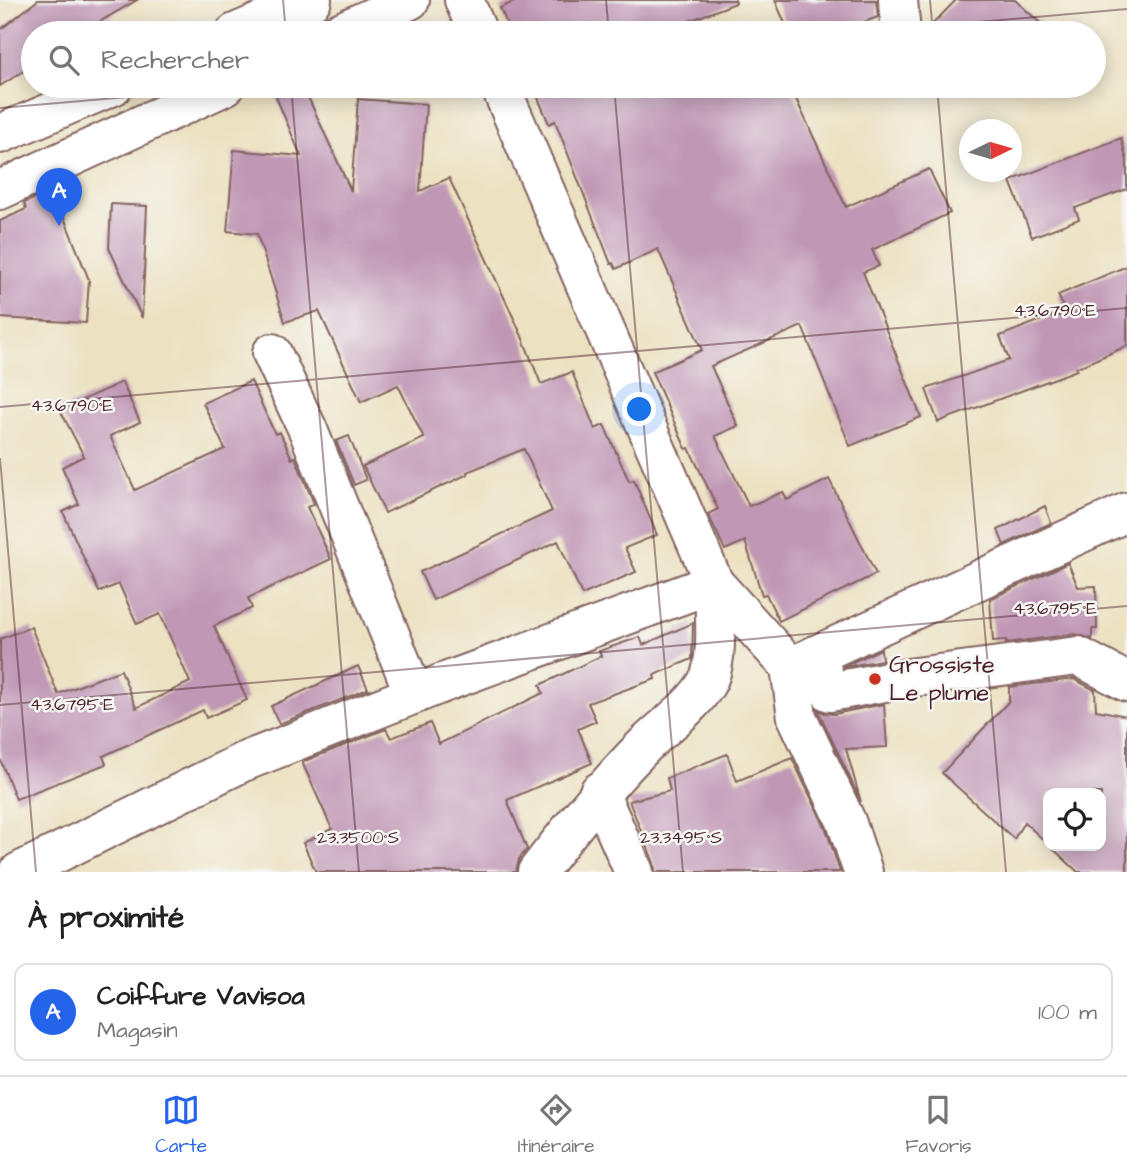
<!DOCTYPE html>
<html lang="fr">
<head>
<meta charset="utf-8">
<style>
	body { margin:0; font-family:"Architects Daughter",sans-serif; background:#f2f2f2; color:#222 }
	.controls { position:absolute; right:21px; bottom:21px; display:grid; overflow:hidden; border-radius:14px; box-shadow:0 4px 18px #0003 }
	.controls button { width:63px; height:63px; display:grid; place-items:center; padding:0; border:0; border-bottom:2px solid #e0e0e0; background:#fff; color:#222; font:35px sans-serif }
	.compass { position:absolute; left:959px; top:119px; width:63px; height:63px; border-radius:50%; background:#fff; box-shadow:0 4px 18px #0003; rotate:85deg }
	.you { position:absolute; left:640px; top:410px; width:24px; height:24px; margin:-18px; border:5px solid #fff; border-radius:50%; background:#1a73e8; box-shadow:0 0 0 10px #1a73e833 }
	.badge { display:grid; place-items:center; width:46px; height:46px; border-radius:50%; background:#2563eb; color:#fff; font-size:23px; font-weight:700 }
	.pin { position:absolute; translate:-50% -58px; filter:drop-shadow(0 2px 4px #0008) }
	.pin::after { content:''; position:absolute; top:37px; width:24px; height:21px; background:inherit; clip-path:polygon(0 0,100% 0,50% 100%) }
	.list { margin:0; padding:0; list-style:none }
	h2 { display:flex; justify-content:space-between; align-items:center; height:91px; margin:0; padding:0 28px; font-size:30px }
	h2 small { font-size:23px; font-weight:400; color:#767676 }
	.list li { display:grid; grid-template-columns:46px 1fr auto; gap:21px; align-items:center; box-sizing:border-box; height:98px; margin:0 14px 14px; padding:0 14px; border:2px solid #e0e0e0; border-radius:14px }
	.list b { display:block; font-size:26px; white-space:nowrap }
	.list p { margin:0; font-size:23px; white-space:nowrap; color:#767676 }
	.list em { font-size:23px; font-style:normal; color:#767676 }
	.icon { flex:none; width:38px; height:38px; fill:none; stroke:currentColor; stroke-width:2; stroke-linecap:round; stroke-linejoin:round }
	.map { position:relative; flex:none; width:1127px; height:872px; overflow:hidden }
	.search { position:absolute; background:#fff; box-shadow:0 4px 18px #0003; left:21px; right:21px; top:21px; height:77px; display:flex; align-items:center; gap:18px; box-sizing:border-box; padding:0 24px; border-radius:38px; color:#767676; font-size:26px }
	.sheet { height:203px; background:#fff }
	nav { display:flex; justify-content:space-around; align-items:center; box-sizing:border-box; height:98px; border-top:2px solid #e0e0e0; background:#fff; font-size:19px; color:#767676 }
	nav a { display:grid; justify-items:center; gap:4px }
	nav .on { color:#2563eb }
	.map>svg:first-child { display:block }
	.building { fill:#c097b5 }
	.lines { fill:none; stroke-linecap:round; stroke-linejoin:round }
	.minor-casing { stroke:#836360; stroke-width:42 }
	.major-casing { stroke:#836360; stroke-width:42 }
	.minor { stroke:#fff; stroke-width:38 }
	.major { stroke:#fff; stroke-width:38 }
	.ticks { fill:none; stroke:#4a1f2b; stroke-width:2; stroke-opacity:0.45 }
	.poi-dot { fill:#c8321e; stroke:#f6f6f2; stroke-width:2.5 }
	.labels { text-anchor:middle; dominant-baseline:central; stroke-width:5; stroke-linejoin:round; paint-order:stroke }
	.poi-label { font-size:24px; fill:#4a1f2b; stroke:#f6f6f2; text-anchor:start }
	.ticks-label { font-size:18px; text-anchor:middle; fill:#4a1f2b; stroke:#f6f6f2; stroke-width:5; stroke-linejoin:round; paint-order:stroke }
</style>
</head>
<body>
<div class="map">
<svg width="1127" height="872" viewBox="0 0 1127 872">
	<rect width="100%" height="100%" fill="#f6f6f2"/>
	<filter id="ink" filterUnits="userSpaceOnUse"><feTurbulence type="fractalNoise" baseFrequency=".0143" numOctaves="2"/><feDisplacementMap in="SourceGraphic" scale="14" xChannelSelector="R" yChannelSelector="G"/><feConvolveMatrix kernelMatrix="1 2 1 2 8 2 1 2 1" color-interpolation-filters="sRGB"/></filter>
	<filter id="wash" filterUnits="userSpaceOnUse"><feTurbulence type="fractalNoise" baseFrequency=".00686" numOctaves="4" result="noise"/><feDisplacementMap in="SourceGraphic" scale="28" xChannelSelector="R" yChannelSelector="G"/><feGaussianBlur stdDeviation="1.57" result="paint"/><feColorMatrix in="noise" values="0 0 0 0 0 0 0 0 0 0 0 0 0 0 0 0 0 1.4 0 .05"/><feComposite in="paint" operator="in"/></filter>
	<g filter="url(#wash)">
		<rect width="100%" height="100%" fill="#ece1c1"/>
		<g id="blocks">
			<g class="building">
				<path d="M38,0H137L80,33H33V65L0,86V30Z"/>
				<path d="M518,0H735L736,3L658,33H511L500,8Z"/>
				<path d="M775,0H876L878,17L835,33H789Z"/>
				<path d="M956,0H1015L1051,33H924Z"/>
				<path d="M300,86H303L351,191L358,99L426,104L420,191L449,178L521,334L541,384L572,372L595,429L604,425L629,481L634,480L657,535L625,548L636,572L582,595L558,541L433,600L420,572L552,511L524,449L467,472L468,474L385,513L363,466L424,438L398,385L361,402L319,311L285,322L257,234L227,231L234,150L301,156L276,97Z"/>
				<path d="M533,86H790L846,207L929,169L950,213L872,250L879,266L863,272L921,417L850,446L802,326L711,366L738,426L715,436L749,506L783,492L787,500L829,479L876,574L779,621L766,594L762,595L745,541L725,550L708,514L718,509L689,448L686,449L652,372L702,350L658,249L616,269L613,263L611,264L555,121L549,124Z"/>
				<path d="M1121,138L1127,161V189L1075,208L1079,219L1032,237L1010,181Z"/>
				<path d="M53,190L89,280L86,323L0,318V221L26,209L24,203Z"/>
				<path d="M111,204L147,206L142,318L109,248Z"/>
				<path d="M1127,266V346L1076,368L1077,370L938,422L926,389L1009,360L1000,336L1065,311L1058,295Z"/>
				<path d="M251,381L275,434L280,432L292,459L295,457L314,504L307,507L331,559L248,598L252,608L214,626L247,700L206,718L203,710L103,756L106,764L16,799L0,759V639L31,627L58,694L121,670L136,708L190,682L160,614L137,624L119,584L99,592L63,512L79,504L62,467L84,456L60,410L122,382L140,422L110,436L135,490L225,449L203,403Z"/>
				<path d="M349,436L366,480L354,485L336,441Z"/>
				<path d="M1045,506L1051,523L1004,545L998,530Z"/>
				<path d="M1068,563L1078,587L1096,586L1097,629H1092V639L1075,634L1006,643V640L993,641L990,599Z"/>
				<path d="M693,623L692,659L654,675L655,679L588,703L596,721L578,729L592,763L507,800L527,849L519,859L516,872H316L303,843L332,829L302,762L386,729L391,738L430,723L439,744L543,693L540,685L601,656L599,651L640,637L643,645Z"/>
				<path d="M881,649L882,660L844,667V666Z"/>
				<path d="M358,666L368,689L279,724L271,706Z"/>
				<path d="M1074,679L1095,690L1096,710L1127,716V872H1078L1050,846H1101V793H1048V844L1024,822L1014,839L942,773L1009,701V687Z"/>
				<path d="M884,704L887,747L846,749L861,802L818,710L825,713L834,714Z"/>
				<path d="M727,754L737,781L792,758L826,829L840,872H655L654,863L629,801L670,791L667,778Z"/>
			</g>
		</g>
	</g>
	<g filter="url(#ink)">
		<use href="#blocks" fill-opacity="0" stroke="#836360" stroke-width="2"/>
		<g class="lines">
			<defs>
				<g id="minor">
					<path d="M464,0L478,33"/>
					<path d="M898,0L901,33"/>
					<path d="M500,86L714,583L790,667L797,717L846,821L863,872"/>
					<path d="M272,353L308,430L414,694"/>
					<path d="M816,655L830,692L900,679L1078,656L1127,682"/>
					<path d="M790,667L1127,512"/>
					<path d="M599,792L634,872"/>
					<path d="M19,872L243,762L448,681L714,583"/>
					<path d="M537,872C570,829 603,788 641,749C662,727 690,710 706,684C720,662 714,609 714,583"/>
				</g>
				<g id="major">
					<path d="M235,33L312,0"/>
					<path d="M338,33L410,0"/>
					<path d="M0,134L113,86"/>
					<path d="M0,190L225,86"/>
				</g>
			</defs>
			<use href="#minor" class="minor-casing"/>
			<use href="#major" class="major-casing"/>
			<use href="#minor" class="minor"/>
			<use href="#major" class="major"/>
		</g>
	</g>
	<path class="ticks" d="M283,0L286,33M606,0L609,33M930,0L933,33M855,33L1127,9M291,86L359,872M614,86L683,872M937,86L1006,872M0,108L255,86M0,407L1127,308M0,458L36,872M0,705L1127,606"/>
	<circle class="poi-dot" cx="875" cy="679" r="7"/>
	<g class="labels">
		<g class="poi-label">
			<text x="889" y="665">Grossiste<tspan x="889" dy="28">Le plume</tspan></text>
		</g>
	</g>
	<g class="ticks-label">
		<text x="1055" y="316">43.6790°E</text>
		<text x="72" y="411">43.6790°E</text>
		<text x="1055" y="614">43.6795°E</text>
		<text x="72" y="710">43.6795°E</text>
		<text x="358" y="843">23.3500°S</text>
		<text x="681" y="843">23.3495°S</text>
	</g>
</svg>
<div class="controls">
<button><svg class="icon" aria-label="locate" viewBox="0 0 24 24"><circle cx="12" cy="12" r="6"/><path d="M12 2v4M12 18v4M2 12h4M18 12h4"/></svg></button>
</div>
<svg class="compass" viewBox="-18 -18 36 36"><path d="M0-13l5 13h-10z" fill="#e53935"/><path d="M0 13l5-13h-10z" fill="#767676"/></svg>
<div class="you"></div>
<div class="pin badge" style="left:59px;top:226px">A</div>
<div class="search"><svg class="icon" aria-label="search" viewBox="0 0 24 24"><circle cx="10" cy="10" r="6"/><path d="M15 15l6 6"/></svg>Rechercher</div>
</div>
<section class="sheet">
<h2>À proximité<small></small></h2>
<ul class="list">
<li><span class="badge">A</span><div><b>Coiffure Vavisoa</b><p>Magasin</p></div><em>100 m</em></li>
</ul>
</section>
<nav>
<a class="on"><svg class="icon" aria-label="map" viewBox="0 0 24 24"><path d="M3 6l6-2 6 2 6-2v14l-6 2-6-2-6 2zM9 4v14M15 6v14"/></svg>Carte</a>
<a><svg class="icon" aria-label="directions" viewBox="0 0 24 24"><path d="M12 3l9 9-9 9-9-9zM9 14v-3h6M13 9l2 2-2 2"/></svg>Itinéraire</a>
<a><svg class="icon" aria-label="saved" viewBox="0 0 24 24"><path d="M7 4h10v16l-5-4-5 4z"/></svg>Favoris</a>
</nav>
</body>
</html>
